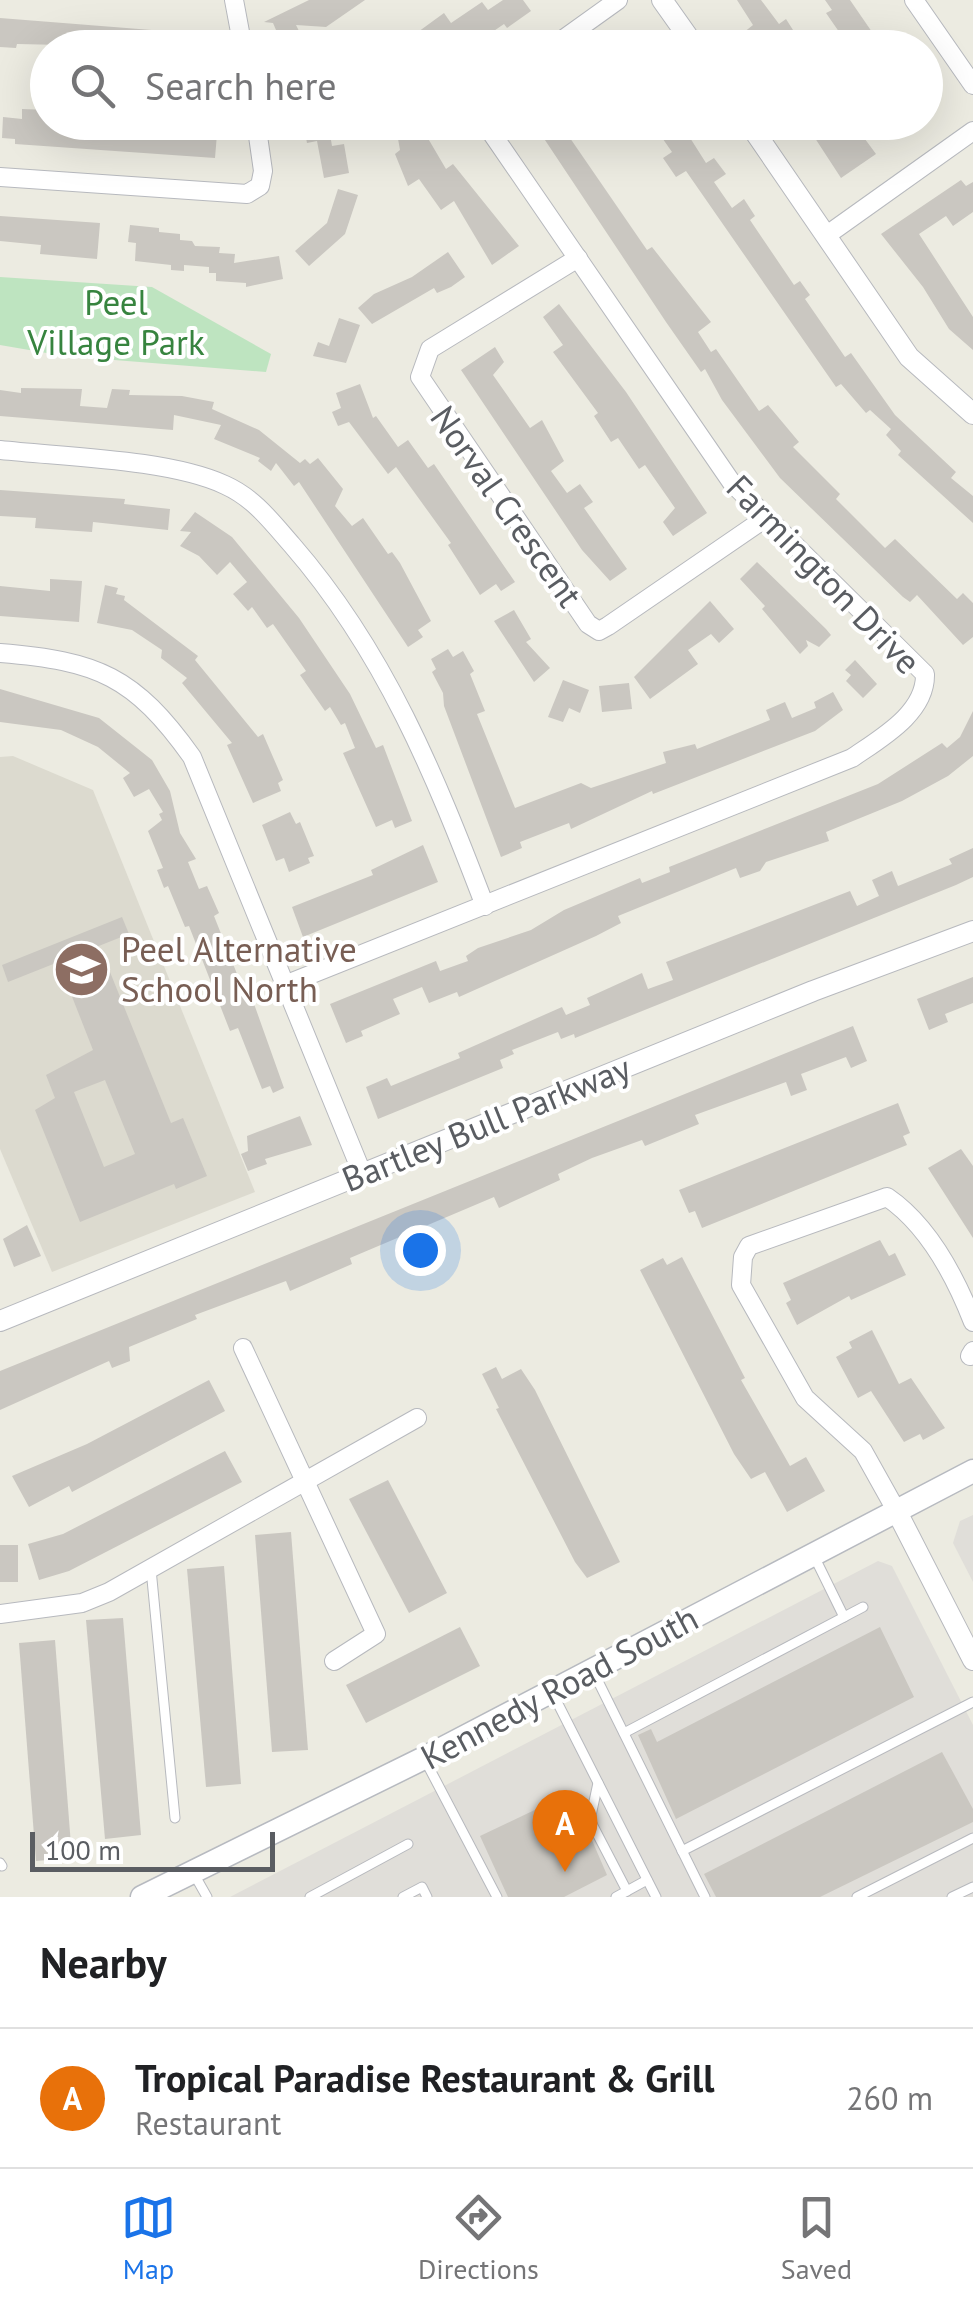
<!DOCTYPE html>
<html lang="en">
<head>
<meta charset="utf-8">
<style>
	body { margin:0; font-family:"PT Sans",sans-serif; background:#f6f6f6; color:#202124 }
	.scale { position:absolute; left:30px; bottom:25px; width:245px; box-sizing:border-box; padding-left:10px; border:5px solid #5a5d62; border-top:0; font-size:28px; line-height:35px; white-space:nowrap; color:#5a5d62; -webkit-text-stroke:8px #fff; paint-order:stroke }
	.you { position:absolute; left:420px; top:1250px; width:35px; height:35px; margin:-25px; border:8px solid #fff; border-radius:50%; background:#1a73e8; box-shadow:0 0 0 15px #1a73e833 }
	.badge { display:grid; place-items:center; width:65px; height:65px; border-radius:50%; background:#1a73e8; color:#fff; font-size:32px; font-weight:700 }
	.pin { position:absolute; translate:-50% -82px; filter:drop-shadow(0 2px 5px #0008) }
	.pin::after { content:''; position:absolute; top:52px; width:35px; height:30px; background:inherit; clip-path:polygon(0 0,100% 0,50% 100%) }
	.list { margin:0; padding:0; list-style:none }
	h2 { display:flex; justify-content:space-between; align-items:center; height:130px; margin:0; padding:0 40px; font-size:42px }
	h2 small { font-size:32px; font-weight:400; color:#757577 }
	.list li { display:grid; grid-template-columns:65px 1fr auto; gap:30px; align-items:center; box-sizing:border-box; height:140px; padding:0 40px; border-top:2px solid #e0e0e0 }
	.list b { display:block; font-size:38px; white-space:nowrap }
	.list p { margin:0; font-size:32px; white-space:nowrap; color:#757577 }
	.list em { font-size:32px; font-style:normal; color:#757577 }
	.icon { flex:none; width:55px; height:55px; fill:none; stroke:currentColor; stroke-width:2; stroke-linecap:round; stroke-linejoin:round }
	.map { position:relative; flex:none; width:973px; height:1897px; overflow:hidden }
	.search { position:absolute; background:#fff; box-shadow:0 10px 40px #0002; left:30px; right:30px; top:30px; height:110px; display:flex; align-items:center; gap:25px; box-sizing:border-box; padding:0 35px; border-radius:55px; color:#757577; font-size:38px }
	.sheet { height:270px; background:#fff }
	nav { display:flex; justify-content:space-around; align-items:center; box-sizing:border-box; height:140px; border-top:2px solid #e0e0e0; background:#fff; font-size:28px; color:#757577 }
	nav a { display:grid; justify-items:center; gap:5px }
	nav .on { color:#1a73e8 }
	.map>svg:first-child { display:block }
	.industrial { fill:#e0ded9 }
	.education { fill:#dcdacf }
	.green { fill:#bee4c0 }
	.building { fill:#cac7c1; fill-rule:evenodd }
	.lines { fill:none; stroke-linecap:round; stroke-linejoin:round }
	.service-casing { stroke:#b7b9be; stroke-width:11 }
	.minor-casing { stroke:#b7b9be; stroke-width:20 }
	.tertiary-casing { stroke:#b7b9be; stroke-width:22 }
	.secondary-casing { stroke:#b7bac0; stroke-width:25 }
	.service { stroke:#fff; stroke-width:9 }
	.minor { stroke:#fff; stroke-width:18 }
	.tertiary { stroke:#fff; stroke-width:20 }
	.secondary { stroke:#fff; stroke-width:22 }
	.labels { text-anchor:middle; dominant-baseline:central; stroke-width:8; stroke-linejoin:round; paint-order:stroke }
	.park-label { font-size:35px; fill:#37843f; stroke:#fff }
	.street-label { font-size:35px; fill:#5a5d62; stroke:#fff }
	.education-label { font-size:35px; fill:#785e54; stroke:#fff; text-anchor:start }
</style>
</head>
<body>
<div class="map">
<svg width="973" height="1897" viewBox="0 0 973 1897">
	<rect width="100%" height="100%" fill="#ecebe1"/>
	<g class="industrial">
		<path d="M973,1515V1582L953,1543L960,1521Z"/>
		<path d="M878,1561L892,1566L973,1725V1897H230Z"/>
	</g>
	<path class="education" d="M13,756L93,790L255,1192L52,1272L0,1149V757Z"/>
	<path class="green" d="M0,277L152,287L271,354L266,372L64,356L0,345Z"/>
	<g class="building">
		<path d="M309,0H365L326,27L296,25L300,33L292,36L297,48H257L279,37L273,23L264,22Z"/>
		<path d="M503,0H523L531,11L507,28L504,24L485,37L481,31L467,40L465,35L447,48H396L444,13L451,23L482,2L488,10Z"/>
		<path d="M737,0H761L779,24L786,19L793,30L784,36L791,48H753L743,33L753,25Z"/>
		<path d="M825,0H850L883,48H858L850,35L844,39L826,13L832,10Z"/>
		<path d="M0,18L202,34L201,48L17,44L16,48L0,47Z"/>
		<path d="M22,109L48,110V122H165V129L193,131L194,122H218L215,158L15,144V139L2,138L3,117L22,119Z"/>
		<path d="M303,122H328L332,146L344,144L349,173L324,178L317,141L307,143Z"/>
		<path d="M395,122H415L418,139L426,135L446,169L453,164L519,246L492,265L454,201L441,210L419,179L408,186L395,154L400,150Z"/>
		<path d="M533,122H559L647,250L652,247L711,322L698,332L711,352L716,349L759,411L768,405L799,442L793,447L840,494L836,499L885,548L895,539L957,599L963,593L973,603V637L963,645L917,595L910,602L903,597L780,478L722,400L705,369L701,372L666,322Z"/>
		<path d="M651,122H680L706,163L714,158L726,174L714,182L732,208L744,199L755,216L750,220L794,285L800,281L810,295L805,299L845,357L851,353L895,415L956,472L951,478L973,496V523L898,455L901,451L886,435L891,429L870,410L866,413L841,384L836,387L686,171L676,177L663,158L672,152Z"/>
		<path d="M815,122H843L854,140L862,135L876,154L841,178L811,132L819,127Z"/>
		<path d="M961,180L966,186L973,182V212L953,226L946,216L919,234L973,317V350L949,329L923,287L881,234Z"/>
		<path d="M338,189L358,195L345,234L309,266L295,251L327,223Z"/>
		<path d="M0,216L100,223L97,259L40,254L41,245L0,241Z"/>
		<path d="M130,225L159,228V232L180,234V240L192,241L195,246L220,247L219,253L235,254L234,263L279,256L283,279L246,287V283L216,281V273H209V267L184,265V271L171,270V265L135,261L136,243L128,242Z"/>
		<path d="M448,252L465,277L451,287L437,293L434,288L372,324L358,308L374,294L412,277Z"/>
		<path d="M559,304L626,392L707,513L673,536L663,522L675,508L645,465L639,469L618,438L611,442L594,416L598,413L553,352L563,345L543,317Z"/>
		<path d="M339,318L360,325L346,363L313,356L318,342L329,346Z"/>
		<path d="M495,347L504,362L493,375L530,428L542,420L564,461L551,471L567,493L580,484L593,502L584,508L627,569L610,581L582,550L461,370Z"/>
		<path d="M360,384L373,418L376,416L398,447L408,440L428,468L434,464L515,582L501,591L496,584L480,595L448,545L451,543L396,467L388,474L349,422L338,426L332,412L341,408L336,393Z"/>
		<path d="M21,388L82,389L80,406L107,408L112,389L130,390L129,395L182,396L214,402L212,409L259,430L300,463L305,459L310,464L318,458L343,489L335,506L352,526L363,518L388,554L392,552L400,563L431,621L418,630L423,637L408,647L299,482L294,486L276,463L271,471L258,461L260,458L214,439L221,425L174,415L173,430L0,416V390L21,393Z"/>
		<path d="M0,490L125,499L124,504L170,509L168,530L93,522L92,532L35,528L36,518L0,516Z"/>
		<path d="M195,512L232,537L299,618L350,694L376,748L383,745L412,821L395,828L392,820L376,827L343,753L355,748L345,723L341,725L330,707L325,711L300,675L306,671L273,624L267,628L252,607L248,611L233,594L247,582L230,562L217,575L199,556L180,546L191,532L180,531Z"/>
		<path d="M757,562L826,629L831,635L819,647L806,640L808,646L800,654L762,609L765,606L740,579Z"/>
		<path d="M50,579L82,581L79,622L0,616V586L50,591Z"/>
		<path d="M105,585L118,588L116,594L125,596L124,600L198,656L195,660L258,737L263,734L283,780L278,783L281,791L253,803L227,745L232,743L182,683L187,678L161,658L162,650L132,630L97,623Z"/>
		<path d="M710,601L734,629L719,643L711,634L688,650L698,664L650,699L634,677Z"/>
		<path d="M514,610L531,639L526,642L550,668L534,682L494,621Z"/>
		<path d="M448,649L453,657L463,651L474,671L470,674L485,711L477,714L515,808L581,783L591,788L666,763L663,752L695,744L697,749L770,720L766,710L785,702L792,718L816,708L814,702L833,692L843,710L815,731L653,794L652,791L571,829L569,823L520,842L522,848L501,857L444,706L443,693L432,672L436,669L431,659Z"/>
		<path d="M855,660L877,684L863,698L846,681L851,675L845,670Z"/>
		<path d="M563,680L589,690L580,713L569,708L563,722L548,717Z"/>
		<path d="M629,683L632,709L602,712L599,686Z"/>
		<path d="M0,689L99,718L152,760L170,791L180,833L196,859L188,862L199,889L207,886L219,913L214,916L243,989L248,987L284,1088L273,1093L270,1086L262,1089L238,1028L230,1031L189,926L185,927L168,886L164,888L157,870L163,868L148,831L162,820L159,814L163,812L149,789L134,797L123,778L130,773L98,747L61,730L0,722Z"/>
		<path d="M973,711V756L948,776L902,801L826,832L829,841L766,862L760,871L740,878L736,868L618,916L621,923L596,936L459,997L457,992L429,1003L422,987L393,999L400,1014L361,1031L363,1036L346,1043L330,1004L436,961L440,971L468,961L466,956L478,948L531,930L564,910L640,878L642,883L670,872L669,867L878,784L942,743L947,748L960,737Z"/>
		<path d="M290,812L296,824L300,822L314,856L308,858L310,863L289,872L284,858L276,861L262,825Z"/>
		<path d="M423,845L438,882L303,937L292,907L373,875L371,870Z"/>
		<path d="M973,848V877L956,885L575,1038L574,1034L561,1039L558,1032L512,1050L514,1054L500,1060L503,1068L378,1119L366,1087L387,1078L391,1086L445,1064L460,1058L458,1053L562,1007L566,1015L590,1005L587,998L642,973L648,989L673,980L666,962L850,891L857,906L879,896L872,880L892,871L898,886L952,864L949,859Z"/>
		<path d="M122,917L129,934L8,982L2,965Z"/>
		<path d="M110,972L171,1123L183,1118L207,1176L176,1189L174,1184L80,1222L35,1110L55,1098L46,1075L93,1050L69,989ZM105,1080L135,1154L104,1167L74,1092Z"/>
		<path d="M973,977V1003L945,1014L948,1022L929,1030L917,999Z"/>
		<path d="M853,1026L867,1061L851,1068L846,1057L801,1074L807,1090L791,1096L786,1082L695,1115L699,1124L645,1146L642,1140L592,1158L558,1174L560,1180L499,1208L494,1197L350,1258L352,1264L290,1291L286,1281L195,1315L197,1319L129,1347L130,1361L112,1368L109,1361L0,1410V1371Z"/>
		<path d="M898,1103L910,1133L903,1136L907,1145L702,1228L695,1211L689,1213L679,1190Z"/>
		<path d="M300,1116L312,1145L265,1159L267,1164L248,1171L241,1154L248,1151L247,1136Z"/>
		<path d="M961,1149L973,1166V1238L928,1168Z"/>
		<path d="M27,1225L41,1256L14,1267L3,1239Z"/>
		<path d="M880,1240L889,1256L895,1253L906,1275L851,1300L849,1296L797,1325L786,1303L791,1300L783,1283Z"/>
		<path d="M682,1257L745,1378L741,1380L790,1466L806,1457L825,1491L787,1512L765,1472L751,1479L734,1454L640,1270L663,1258L667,1265Z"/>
		<path d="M872,1330L899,1384L911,1378L945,1428L923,1440L920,1434L904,1442L871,1391L858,1398L836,1357L852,1348L849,1342Z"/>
		<path d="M496,1367L502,1379L521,1369L535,1390L620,1562L587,1578L575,1562L496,1409L499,1408L482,1374Z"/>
		<path d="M209,1380L225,1411L72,1492L69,1486L29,1507L12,1476L87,1444Z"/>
		<path d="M225,1451L242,1482L69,1571L39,1580L28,1544L63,1534Z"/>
		<path d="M388,1480L447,1593L409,1613L349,1499Z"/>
		<path d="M291,1532L308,1750L272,1752L255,1535Z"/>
		<rect x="0" y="1545" width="18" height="37"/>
		<path d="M224,1566L241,1784L206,1787L187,1569Z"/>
		<path d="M123,1618L141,1835L105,1839L86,1620Z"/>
		<path d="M460,1627L480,1666L366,1723L346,1685Z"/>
		<path d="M880,1627L914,1697L676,1819L638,1735L651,1729L657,1742Z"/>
		<path d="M55,1640L72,1858L36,1861L19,1643Z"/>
		<path d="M942,1752L973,1809V1822L820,1897H716L704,1874Z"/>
		<path d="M566,1795L574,1810L578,1808L607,1875L564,1897H508L480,1836Z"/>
	</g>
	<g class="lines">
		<defs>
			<g id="service">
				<path d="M814,1556L844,1617"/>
				<path d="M151,1569L175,1818"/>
				<path d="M593,1671L705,1897"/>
				<path d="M553,1694L656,1897"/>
				<path d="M624,1733L863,1607"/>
				<path d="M425,1760L497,1897"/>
				<path d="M598,1783L590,1820L627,1891"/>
				<path d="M682,1851L973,1702"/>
				<path d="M0,1863L2,1866"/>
				<path d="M194,1874L207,1897"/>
				<path d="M310,1897L408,1844"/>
				<path d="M403,1897L422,1887L427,1897"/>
				<path d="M616,1897L647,1880"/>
				<path d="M857,1897L973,1838"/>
				<path d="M952,1897L973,1887"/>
			</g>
			<g id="minor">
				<path d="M234,0L243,48"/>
				<path d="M914,0L973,85"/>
				<path d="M551,48L618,0"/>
				<path d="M0,177L247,194L260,186L263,171L256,122"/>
				<path d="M827,235L973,131"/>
				<path d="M578,258L430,349L420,377L588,624L599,631L608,626L767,517"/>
				<path d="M0,450C64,457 169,459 225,485C254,498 271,521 292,545C385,652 435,775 485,906"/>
				<path d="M0,653C98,661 134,676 192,757L362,1173"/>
				<path d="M287,984L852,758C881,738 926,713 925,674L732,483L484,122"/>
				<path d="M243,1348L376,1634L334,1661"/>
				<path d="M970,1356L973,1351"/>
				<path d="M896,1510L863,1451L805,1398L741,1285L743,1257L749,1246L887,1197C928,1225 955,1276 973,1322"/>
				<path d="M0,1614L82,1603L109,1592L417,1418"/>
			</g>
			<g id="tertiary">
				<path d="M662,0L696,48"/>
				<path d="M748,122L909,357L973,414"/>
				<path d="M0,1321L813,991L973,931"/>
				<path d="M896,1510L973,1660"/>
			</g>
			<path id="secondary" d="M142,1897L424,1758L973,1471"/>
		</defs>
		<use href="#service" class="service-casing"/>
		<use href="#minor" class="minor-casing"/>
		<use href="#tertiary" class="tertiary-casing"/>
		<use href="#secondary" class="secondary-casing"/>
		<use href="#service" class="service"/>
		<use href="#minor" class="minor"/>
		<use href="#tertiary" class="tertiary"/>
		<use href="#secondary" class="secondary"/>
	</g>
	<defs>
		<symbol id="school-disc" viewBox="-11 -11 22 22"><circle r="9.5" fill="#8d6e63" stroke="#fff"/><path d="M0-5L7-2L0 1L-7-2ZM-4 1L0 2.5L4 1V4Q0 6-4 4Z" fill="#fff"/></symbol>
	</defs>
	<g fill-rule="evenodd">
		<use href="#school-disc" x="50" y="938" width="63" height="63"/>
	</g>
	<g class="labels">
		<g class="park-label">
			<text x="116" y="302">Peel<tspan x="116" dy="40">Village Park</tspan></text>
		</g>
		<g class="street-label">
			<text transform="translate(507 506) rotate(55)">Norval Crescent</text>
			<text transform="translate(824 574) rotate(46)">Farmington Drive</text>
			<text transform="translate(486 1123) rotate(-22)">Bartley Bull Parkway</text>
			<text transform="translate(559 1687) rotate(-28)">Kennedy Road South</text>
		</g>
		<g class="education-label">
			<text x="121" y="949">Peel Alternative<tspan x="121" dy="40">School North</tspan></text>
		</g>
	</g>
</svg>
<div class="scale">100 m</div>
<div class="you"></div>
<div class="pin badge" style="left:565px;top:1872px;background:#e8710a">A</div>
<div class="search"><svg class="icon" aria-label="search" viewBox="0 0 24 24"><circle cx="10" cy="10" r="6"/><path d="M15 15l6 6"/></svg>Search here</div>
</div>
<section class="sheet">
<h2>Nearby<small></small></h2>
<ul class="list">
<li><span class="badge" style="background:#e8710a">A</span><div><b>Tropical Paradise Restaurant &amp; Grill</b><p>Restaurant</p></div><em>260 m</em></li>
</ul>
</section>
<nav>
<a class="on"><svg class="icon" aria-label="map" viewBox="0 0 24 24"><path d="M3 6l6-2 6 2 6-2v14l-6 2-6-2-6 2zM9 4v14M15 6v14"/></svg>Map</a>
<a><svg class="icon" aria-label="directions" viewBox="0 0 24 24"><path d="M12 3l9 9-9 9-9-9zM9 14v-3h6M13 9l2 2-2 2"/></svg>Directions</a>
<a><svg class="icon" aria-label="saved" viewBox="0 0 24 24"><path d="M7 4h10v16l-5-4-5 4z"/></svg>Saved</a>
</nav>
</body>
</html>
